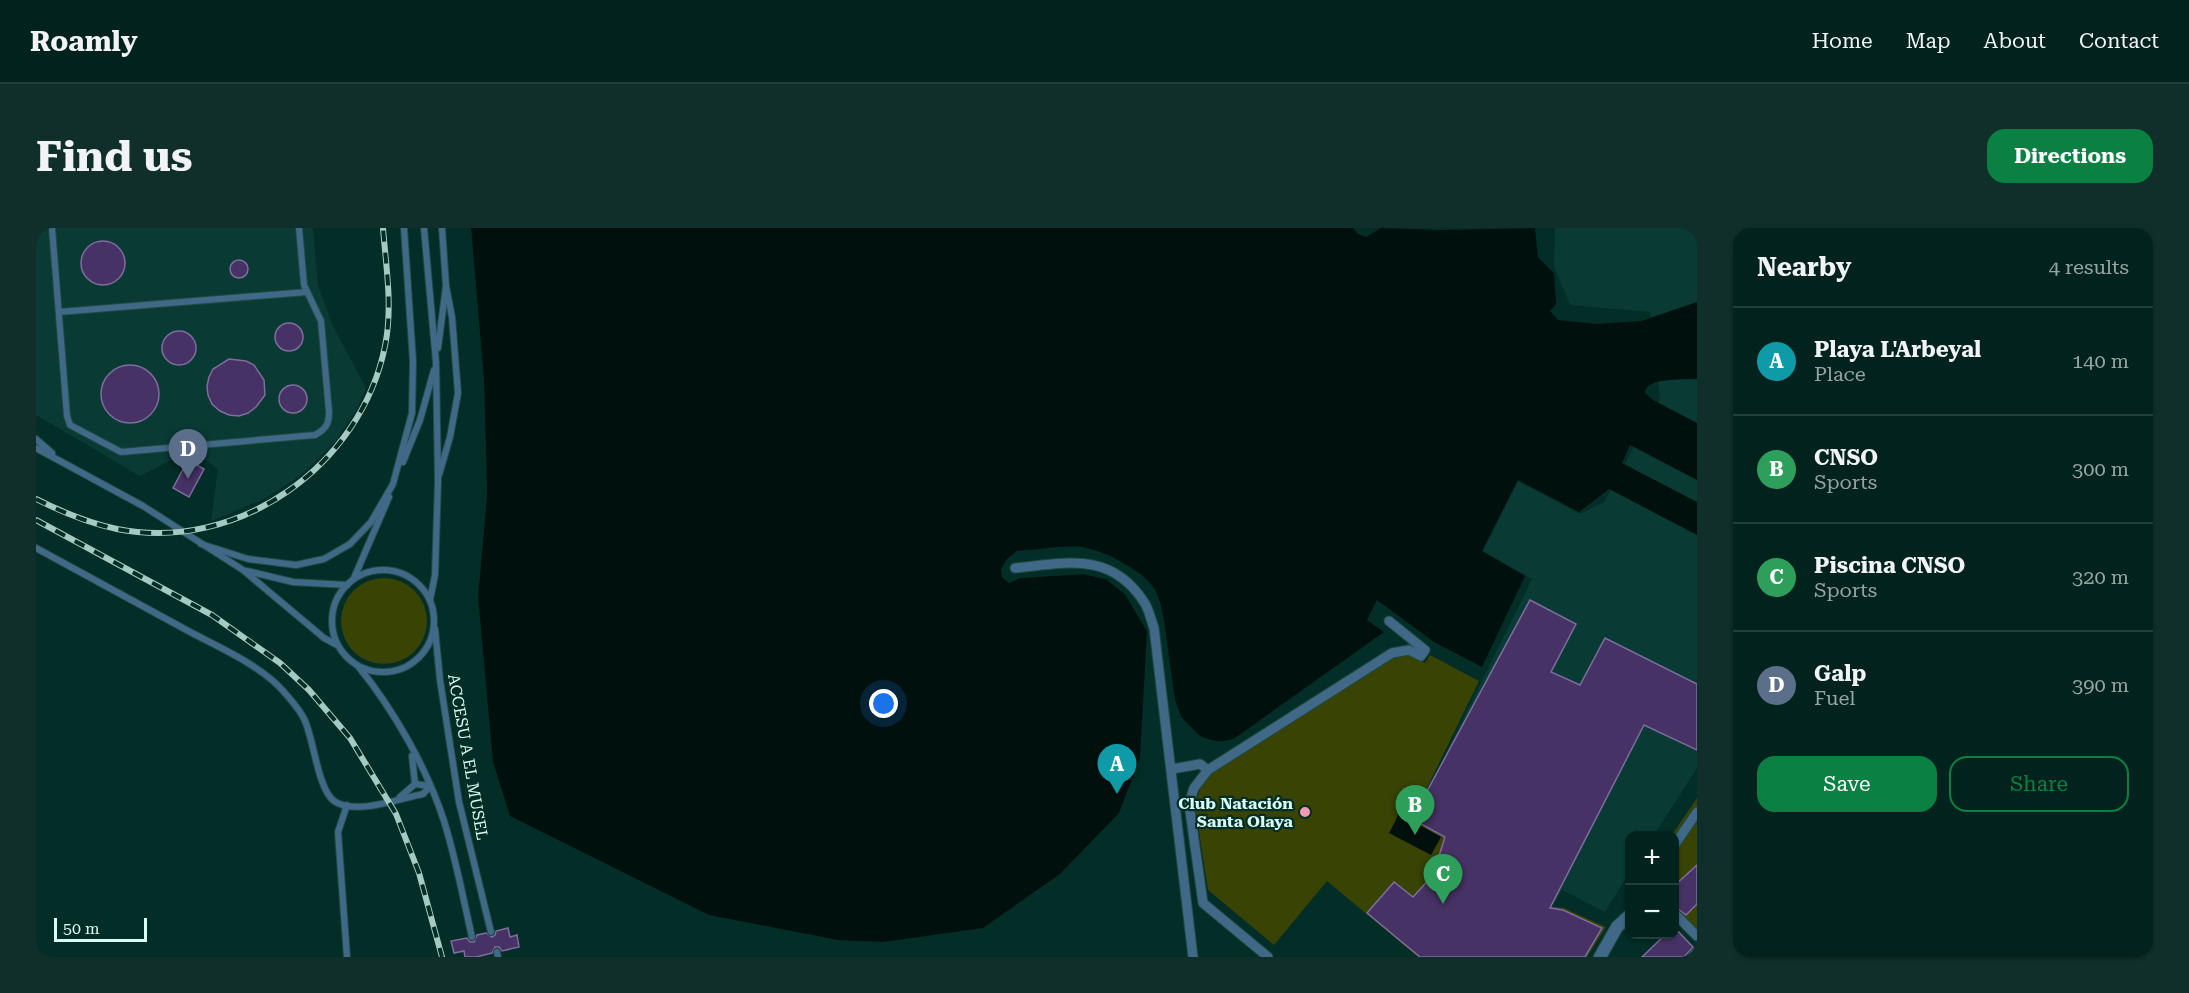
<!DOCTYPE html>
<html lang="en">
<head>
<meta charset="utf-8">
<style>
	body { margin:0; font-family:"Roboto Serif",serif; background:#102f2a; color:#f1f3f6 }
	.controls { position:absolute; right:18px; bottom:18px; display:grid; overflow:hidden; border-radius:12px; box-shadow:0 2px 4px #0004 }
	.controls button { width:54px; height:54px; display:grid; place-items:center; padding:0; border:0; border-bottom:2px solid #233f3b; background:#02221d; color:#f1f3f6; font:30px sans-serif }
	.scale { position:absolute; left:18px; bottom:15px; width:93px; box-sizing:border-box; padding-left:6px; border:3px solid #d9fdf5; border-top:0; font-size:16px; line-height:21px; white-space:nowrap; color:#d9fdf5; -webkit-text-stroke:4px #032d27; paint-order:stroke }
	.you { position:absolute; left:848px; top:476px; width:21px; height:21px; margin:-15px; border:4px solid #fff; border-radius:50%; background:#1a73e8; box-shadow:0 0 0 9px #1a73e833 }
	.badge { display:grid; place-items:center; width:39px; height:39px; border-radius:50%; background:#0b8043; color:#fff; font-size:20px; font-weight:700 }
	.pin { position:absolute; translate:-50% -50px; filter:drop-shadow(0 2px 3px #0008) }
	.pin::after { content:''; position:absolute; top:32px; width:21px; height:18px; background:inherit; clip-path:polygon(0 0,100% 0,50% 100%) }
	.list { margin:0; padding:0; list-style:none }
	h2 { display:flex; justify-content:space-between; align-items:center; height:78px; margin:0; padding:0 24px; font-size:26px }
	h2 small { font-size:20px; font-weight:400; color:#96a4a4 }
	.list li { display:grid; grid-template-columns:39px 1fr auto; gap:18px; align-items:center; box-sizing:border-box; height:108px; padding:0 24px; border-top:2px solid #233f3b }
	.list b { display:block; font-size:22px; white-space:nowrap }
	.list p { margin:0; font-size:20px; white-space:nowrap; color:#96a4a4 }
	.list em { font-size:20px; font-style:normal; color:#96a4a4 }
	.actions { display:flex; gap:12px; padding:18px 24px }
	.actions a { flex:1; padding:14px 0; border:2px solid #0b8043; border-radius:18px; text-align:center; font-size:21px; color:#0b8043 }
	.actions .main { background:#0b8043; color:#fff }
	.map { position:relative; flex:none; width:1661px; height:729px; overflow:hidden; border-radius:18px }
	header { display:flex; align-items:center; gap:36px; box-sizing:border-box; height:84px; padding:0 30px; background:#02221d; border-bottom:2px solid #233f3b }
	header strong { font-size:28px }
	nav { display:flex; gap:33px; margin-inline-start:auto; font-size:21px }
	.intro { display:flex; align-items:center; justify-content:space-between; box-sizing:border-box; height:144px; padding:0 36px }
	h1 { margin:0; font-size:42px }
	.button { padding:15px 27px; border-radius:18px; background:#0b8043; color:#fff; font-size:21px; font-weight:700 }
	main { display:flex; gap:36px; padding:0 36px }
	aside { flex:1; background:#02221d; border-radius:18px; box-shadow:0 2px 4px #0004 }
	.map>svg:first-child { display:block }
	.built { fill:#093b34 }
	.green { fill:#384304 }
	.water { fill:#00110d }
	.pier { fill:#032d27 }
	.building { fill:#463264; stroke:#7e6d9e; stroke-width:1.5 }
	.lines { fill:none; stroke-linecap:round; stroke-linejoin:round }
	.service-casing { stroke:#214a44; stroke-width:8 }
	.pedestrian-casing { stroke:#214a44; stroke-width:11 }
	.minor-casing { stroke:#214a44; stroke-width:14 }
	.service { stroke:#406987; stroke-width:6 }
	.pedestrian { stroke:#406987; stroke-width:9 }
	.minor { stroke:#406987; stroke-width:12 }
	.rail-casing { stroke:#a5cac3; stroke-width:6 }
	.rail { stroke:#032d27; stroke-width:4; stroke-dasharray:11; stroke-linecap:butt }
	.poi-dot { fill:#f19ab4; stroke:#032d27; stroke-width:2 }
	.labels { text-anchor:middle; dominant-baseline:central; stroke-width:4.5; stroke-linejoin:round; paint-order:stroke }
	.street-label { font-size:16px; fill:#d9fdf5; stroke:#032d27 }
	.poi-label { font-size:16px; font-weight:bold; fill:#d9fdf5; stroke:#032d27; text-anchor:end }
</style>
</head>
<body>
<header>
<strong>Roamly</strong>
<nav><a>Home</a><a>Map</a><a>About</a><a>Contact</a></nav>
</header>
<div class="intro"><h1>Find us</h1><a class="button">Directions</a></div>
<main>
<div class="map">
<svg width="1661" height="729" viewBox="0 0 1661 729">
	<rect width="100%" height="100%" fill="#032d27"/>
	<g class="built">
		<path d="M0,0H277L282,57L296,96L330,160L320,183L298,215L264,248L228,271L175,293L182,241L160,226L145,227L104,248L0,187Z"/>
		<path d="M1519,0H1661V540L1618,607L1594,608L1593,645L1569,684L1526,662L1518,676L1430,667L1427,613L1378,590L1496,351L1447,323L1482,253L1544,286L1568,274L1624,171L1614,84L1534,77L1518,38Z"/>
	</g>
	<g class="green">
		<circle cx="348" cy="393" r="43"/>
		<path d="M1374,427L1389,435L1394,427L1443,453L1376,591L1422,617L1427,667L1528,680L1570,699L1551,729H1382L1291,653L1238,717L1172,662L1159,577L1164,561L1174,547L1356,429Z"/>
		<path d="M1661,570V708L1639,685L1638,608H1635Z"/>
	</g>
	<g class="water">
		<path d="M435,0H1317L1322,6L1330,9L1345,0L1404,2L1499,0L1502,29L1518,45L1520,76L1514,83L1522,92L1561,96L1605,93L1661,74V151C1648,152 1609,149 1609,165L1617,172L1661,195V252L1594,217L1586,235L1661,274V307L1573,261L1543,284L1482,252L1446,323L1489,348L1446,439L1398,414L1341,372L1331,392L1348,404L1199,510C1190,514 1181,514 1172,511C1119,494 1141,403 1119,362C1110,344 1065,321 1045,319C1026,317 1000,322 981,323L965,341L973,355L984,350L1047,346L1070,351L1089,366L1111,403L1104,530L1083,585L1024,646L947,700L847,714L802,712L673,687L474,588L457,534L439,446L442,368L451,266L448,154Z"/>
		<path d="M1363,586L1405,609L1395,627L1353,605Z"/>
	</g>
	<g class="pier">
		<path d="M432,0H435L448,154L451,266L442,368L457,534L449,510V513L436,447L439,367L448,266L445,155Z"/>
		<path d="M1045,319L1073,327L1106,347L1119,362L1128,393L1139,472L1145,489L1165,509L1179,514H1198L1179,517L1164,512L1142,490L1136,472L1125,394L1117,363L1104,349L1071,330L1045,322L982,326L973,333L968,342L969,347L974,351L984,347L1047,343L1071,348L1092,364L1114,402L1111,403L1089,366L1070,351L1047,346L984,350L973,355L966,349L965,341L971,331L981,323Z"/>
	</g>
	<g class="building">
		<circle cx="67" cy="35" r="22"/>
		<circle cx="203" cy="41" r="9"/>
		<circle cx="253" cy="109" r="14"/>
		<circle cx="143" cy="120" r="17"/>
		<path d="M193,131L210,133L218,137L228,152L229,167L220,179L212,185L203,188L193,187L184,183L176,176L172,167L171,158L173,149L177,141Z"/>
		<circle cx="94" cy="166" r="29"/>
		<circle cx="257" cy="171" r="14"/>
		<path d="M152,232L168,241L153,269L137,260Z"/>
		<path d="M1494,372L1540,396L1515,444L1544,457L1569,410L1661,456V522L1608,497L1514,680L1527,682L1566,700L1549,729H1384L1331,685L1358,654L1377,669L1397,647L1409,609L1376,591Z"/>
		<path d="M1661,637V676L1650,687L1638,678V658Z"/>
		<path d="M1638,699L1657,719L1648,729H1606L1630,706H1638Z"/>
		<path d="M472,700L474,709L481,707L483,719L466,723L463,719H459L456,725L440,729H429L428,723L418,725L415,713L431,710L434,714H438L441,707L450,705L456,709L459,707L460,703Z"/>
	</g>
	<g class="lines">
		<defs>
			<g id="service">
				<path d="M16,0L31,188L34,197L85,224L279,207C290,201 293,196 293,184L285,93L268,57L263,0"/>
				<path d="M388,0L400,134L402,253L399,347L394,372"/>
				<path d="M23,84L271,64"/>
				<path d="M402,120L410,58"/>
				<path d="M0,211L16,225"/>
				<path d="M0,220L107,278L207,342L288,410L301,417"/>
				<path d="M367,234L384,192L398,142"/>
				<path d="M403,247L414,209L422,165L416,89L410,58L406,0"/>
				<path d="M165,316L212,331L260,337L288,331L314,316L335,294L357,256L376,185L377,133L368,0"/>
				<path d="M0,320C52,348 104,377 156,405C185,420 227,439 248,464C255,472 265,483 269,493C278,513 282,561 298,573C319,588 364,570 387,566L394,558"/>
				<circle cx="347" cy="393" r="51"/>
				<path d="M211,343L257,354L311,357"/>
				<path d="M318,350L353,269"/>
				<path d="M399,401L404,452L423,574L455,704"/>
				<path d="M322,438C357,481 391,540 408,593C420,631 427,670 436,709"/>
				<path d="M376,528L379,556"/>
				<path d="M364,569L379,556L394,558"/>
				<path d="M311,577L302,604L311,729"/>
				<path d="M461,724L462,729"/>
			</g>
			<g id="pedestrian">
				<path d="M979,340C1030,335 1075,323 1108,374C1113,381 1115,392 1118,400L1157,729"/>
				<path d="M1136,541L1164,536L1172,542"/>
				<path d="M1638,618L1661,584"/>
				<path d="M1638,685L1661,708"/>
				<path d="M1232,729L1167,675L1153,576L1158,560L1172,542L1356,425L1373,422L1385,428L1389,422L1353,393"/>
				<path d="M1656,729L1661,724"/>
			</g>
			<path id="minor" d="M1564,729L1581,699L1594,687"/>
		</defs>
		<use href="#service" class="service-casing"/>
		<use href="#pedestrian" class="pedestrian-casing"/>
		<use href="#minor" class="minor-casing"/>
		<use href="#service" class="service"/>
		<use href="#pedestrian" class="pedestrian"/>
		<use href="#minor" class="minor"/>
		<defs>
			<g id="rail">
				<path d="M0,271C26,284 52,295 81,301C202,325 325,238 349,118C357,79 350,39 347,0"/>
				<path d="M0,292L176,387L244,435L273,462L314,510L360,586L383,645L406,729"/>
			</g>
		</defs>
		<use href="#rail" class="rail-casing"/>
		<use href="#rail" class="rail"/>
	</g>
	<circle class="poi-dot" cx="1269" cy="584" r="6"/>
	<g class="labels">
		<g class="street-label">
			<text transform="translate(432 529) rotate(80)">ACCESU A EL MUSEL</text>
		</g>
		<g class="poi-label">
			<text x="1257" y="575">Club Natación<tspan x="1257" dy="18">Santa Olaya</tspan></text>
		</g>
	</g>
</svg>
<div class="controls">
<button>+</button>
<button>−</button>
</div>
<div class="scale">50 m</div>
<div class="you"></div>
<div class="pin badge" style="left:1081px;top:566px;background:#0f9aa8">A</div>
<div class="pin badge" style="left:1379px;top:607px;background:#2e9e5b">B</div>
<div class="pin badge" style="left:1407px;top:676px;background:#2e9e5b">C</div>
<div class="pin badge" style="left:152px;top:251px;background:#5c6f8a">D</div>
</div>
<aside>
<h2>Nearby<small>4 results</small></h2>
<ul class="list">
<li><span class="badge" style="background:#0f9aa8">A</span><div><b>Playa L'Arbeyal</b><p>Place</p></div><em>140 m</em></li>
<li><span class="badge" style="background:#2e9e5b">B</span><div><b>CNSO</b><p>Sports</p></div><em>300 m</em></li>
<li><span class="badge" style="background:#2e9e5b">C</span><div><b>Piscina CNSO</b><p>Sports</p></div><em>320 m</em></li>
<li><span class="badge" style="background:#5c6f8a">D</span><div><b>Galp</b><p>Fuel</p></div><em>390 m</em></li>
</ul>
<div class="actions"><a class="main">Save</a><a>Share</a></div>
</aside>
</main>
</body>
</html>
